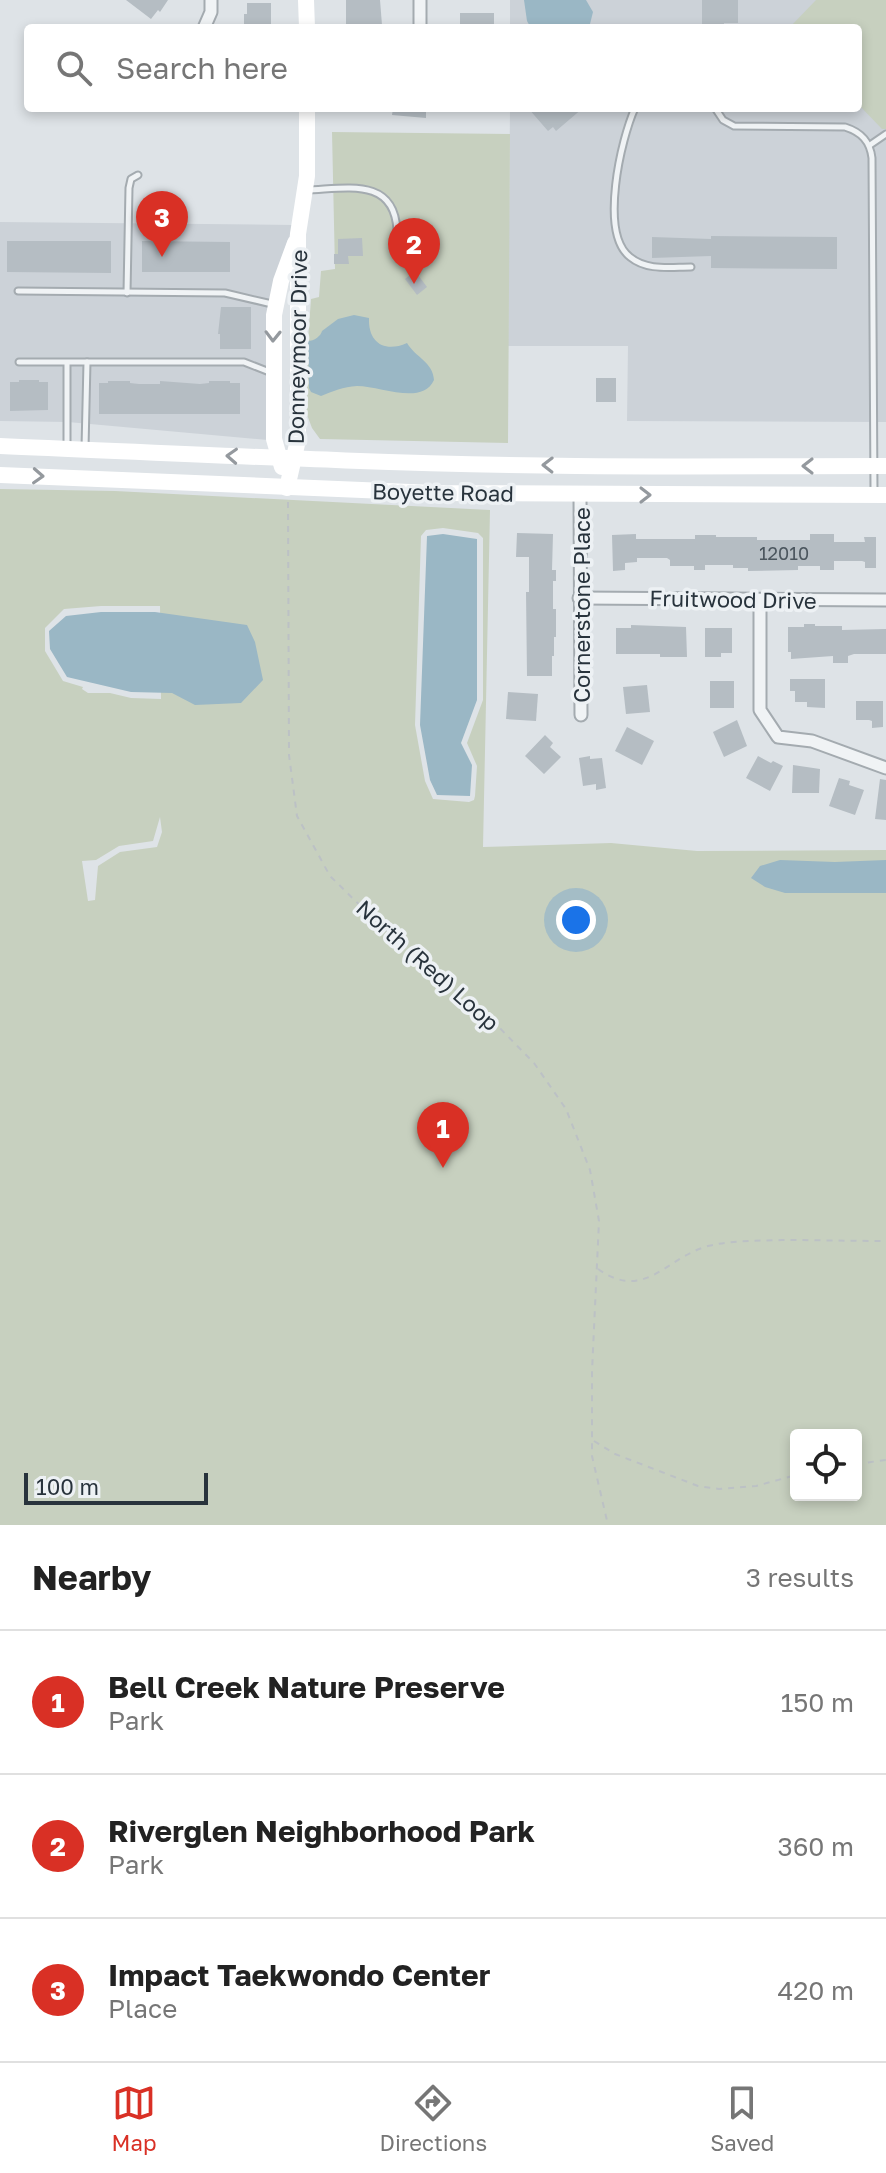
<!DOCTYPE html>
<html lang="en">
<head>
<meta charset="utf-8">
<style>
	body { margin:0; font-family:"Golos Text",sans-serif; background:#f2f2f2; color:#222 }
	.controls { position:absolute; right:24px; bottom:24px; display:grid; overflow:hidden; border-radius:8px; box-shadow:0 4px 12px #0003 }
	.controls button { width:72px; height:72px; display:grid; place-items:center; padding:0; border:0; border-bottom:2px solid #e0e0e0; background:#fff; color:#222; font:40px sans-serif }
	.scale { position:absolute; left:24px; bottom:20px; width:184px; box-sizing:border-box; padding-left:8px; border:4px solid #28333c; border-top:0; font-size:22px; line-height:28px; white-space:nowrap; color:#28333c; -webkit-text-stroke:6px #edf1f4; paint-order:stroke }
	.you { position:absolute; left:576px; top:920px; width:28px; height:28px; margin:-20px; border:6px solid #fff; border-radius:50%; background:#1a73e8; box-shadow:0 0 0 12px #1a73e833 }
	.badge { display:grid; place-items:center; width:52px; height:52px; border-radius:50%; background:#d93025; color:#fff; font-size:26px; font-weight:700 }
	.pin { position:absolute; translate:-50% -66px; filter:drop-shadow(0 2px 4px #0008) }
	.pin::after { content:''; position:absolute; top:42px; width:28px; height:24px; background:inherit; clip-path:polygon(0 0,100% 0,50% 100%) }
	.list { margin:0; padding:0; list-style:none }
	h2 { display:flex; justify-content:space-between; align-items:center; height:104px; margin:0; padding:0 32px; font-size:34px }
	h2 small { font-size:26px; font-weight:400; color:#767676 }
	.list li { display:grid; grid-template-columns:52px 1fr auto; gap:24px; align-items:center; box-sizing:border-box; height:144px; padding:0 32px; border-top:2px solid #e0e0e0 }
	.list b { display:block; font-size:30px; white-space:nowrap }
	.list p { margin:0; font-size:26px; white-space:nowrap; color:#767676 }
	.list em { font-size:26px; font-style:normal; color:#767676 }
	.icon { flex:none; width:44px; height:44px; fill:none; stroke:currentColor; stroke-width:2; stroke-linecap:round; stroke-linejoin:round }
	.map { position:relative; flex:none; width:886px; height:1525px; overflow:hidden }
	.search { position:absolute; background:#fff; box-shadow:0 4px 12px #0003; left:24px; right:24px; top:24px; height:88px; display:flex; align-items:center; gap:20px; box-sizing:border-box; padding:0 28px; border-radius:8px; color:#767676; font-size:30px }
	.sheet { height:536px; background:#fff }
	nav { display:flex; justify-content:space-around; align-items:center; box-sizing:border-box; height:112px; border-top:2px solid #e0e0e0; background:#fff; font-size:22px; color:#767676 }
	nav a { display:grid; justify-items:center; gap:4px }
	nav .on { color:#d93025 }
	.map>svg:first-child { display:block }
	.built { fill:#ccd2d8 }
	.green { fill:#c7d0bf; fill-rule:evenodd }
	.water { fill:#9ab7c5 }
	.building { fill:#b5bdc3 }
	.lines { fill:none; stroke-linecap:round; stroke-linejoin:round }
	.lane-casing { stroke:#a4abb0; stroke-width:9 }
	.street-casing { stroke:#a4abb0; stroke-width:15 }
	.path { stroke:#bcc1c5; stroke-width:2; stroke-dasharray:6 6; stroke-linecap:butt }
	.lane { stroke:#f0f3f5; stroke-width:5 }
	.street { stroke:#f0f3f5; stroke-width:11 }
	.secondary { stroke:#fff; stroke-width:16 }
	.oneway { stroke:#94999e }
	.labels { text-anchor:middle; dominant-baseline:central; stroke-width:7; stroke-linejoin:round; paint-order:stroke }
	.number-label { font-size:18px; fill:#4b565e }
	.street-label { font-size:22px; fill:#28333c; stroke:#edf1f4 }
</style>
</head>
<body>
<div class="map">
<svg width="886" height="1525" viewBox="0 0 886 1525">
	<rect width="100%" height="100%" fill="#dee3e7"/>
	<g class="built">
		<path d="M510,0H886V422L627,421L628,346H508L510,108H858V28H510Z"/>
		<path d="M0,222L293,225L280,263L268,440L68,422L0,421Z"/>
	</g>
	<g class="green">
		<path d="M816,0H886V129H882L858,104V28H792L791,26Z"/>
		<path d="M332,132L510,134L508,443L320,439L312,428L306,412L308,340L311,299L319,297L321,271L335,269Z"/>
		<path d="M0,489L115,491L490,510L483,847L611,843L697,851L886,850V1525H0ZM443,528L478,533L483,538V700L467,743L477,766L475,796L474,800L469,802L433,799L425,781L415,725L421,536L426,530ZM101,606H160L161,699L131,698L110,693H88L82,689L83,687L63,681L45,651V628L64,609ZM160,817L162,832L157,847L120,852L98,866L95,900L88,901L82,861L96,860L119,846L153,841ZM796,1435H856V1495H796Z"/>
	</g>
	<g class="water">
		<path d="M524,0H586L593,12L589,28H531L527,21Z"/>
		<path d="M354,315L369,318C368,343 385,353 407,343C415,357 433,362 434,380C422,406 381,386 357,386C343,387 333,391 321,396L311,392L309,388L308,341C314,341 321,336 322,331L338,319Z"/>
		<path d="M443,534L477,539V700L461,743L472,765L470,796L437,795L430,780L420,725L427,536Z"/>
		<path d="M101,612H155L247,625L255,642L263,680L241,703L195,705L172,693L131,692L67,677L50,649L49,631L66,616Z"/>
		<path d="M780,860L835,862L886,860V893H785L765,887L751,878L760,866Z"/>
	</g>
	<g class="building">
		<path d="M126,0H168L160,12L158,10L151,19Z"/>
		<path d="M346,0H380L382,25H346Z"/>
		<path d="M702,0H738V23H724V28H702Z"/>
		<path d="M247,3H271V28H244V14H247Z"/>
		<path d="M460,13H494V28H464V24H460Z"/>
		<path d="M393,108H426V118L392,115Z"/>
		<path d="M528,108H583L556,131L553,127L548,131Z"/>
		<path d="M428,235H437V250H427Z"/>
		<path d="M711,236L837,237V269L711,268V256L652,258V237L711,239Z"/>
		<path d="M362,238L363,256H348L349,264H334V254H338V239Z"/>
		<path d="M7,241H111V273L7,272Z"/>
		<path d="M142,241L230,242V272H142Z"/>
		<path d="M415,271L427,287L417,295L405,279Z"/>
		<path d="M221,307H251V349H220V334H218Z"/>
		<rect x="596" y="378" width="20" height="24"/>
		<path d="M19,380H39V382H48V410L10,411V382H19Z"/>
		<path d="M108,381H130V383L139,384H160V381L200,384L209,383V381H230V383H240V414H99V383H108Z"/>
		<path d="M517,533L553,534L552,570H556V581H553V609H556V637H554V656H552V676H527L526,592H529V557H516Z"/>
		<path d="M636,534V539H695V535H716V537H757V540H810V534H834V542H865L864,537H876V568H865V562L862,561H834V570H820V566H798V570L748,571V568H733V565H705V570H694V566H670V560L667,558H637V562L625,563V570L613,571L612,535Z"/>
		<path d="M804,624H815V626H842V630L886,629V654H854L848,656V663H833V656L791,659V652H788V627H804Z"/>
		<path d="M631,625L686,627L687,657H660V654H616V628H631Z"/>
		<path d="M705,628H732V653H721V657H705Z"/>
		<path d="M790,679H825V708L807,707V702H795V691H790Z"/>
		<rect x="710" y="681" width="24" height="27"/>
		<path d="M647,685L650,712L626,714L623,687Z"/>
		<path d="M508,692L538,694L536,721L506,719Z"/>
		<path d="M856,701H883V727L872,728V721L869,720H856Z"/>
		<path d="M737,720L747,746L724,757L713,732Z"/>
		<path d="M627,727L654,741L642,765L615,751Z"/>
		<path d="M545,735L553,743L550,747L561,757L544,774L525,756Z"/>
		<path d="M590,756V759L602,758L606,788L596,790V784L583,786L579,758Z"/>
		<path d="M758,756L771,763L773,761L783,766L770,791L746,778Z"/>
		<path d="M793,765L820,769L819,793H792Z"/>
		<path d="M839,778L850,781L849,785L864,790L855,815L829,806Z"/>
		<path d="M880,779L886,780V820L875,819Z"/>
	</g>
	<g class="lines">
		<defs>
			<g id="lane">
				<path d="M635,108C621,139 599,233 630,257C647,271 670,267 691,267"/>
				<path d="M715,108L723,120L734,126L845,127C861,132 870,141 872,158L874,490"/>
				<path d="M870,145L886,134"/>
				<path d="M306,190C345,189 394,176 397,230"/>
				<path d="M18,291L225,293L272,304"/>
				<path d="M127,293L129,188L131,179L138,175"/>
				<path d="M19,362H244L272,373"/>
				<path d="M67,446V363"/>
				<path d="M85,448L87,362"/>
			</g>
			<g id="street">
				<path d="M420,0V28"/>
				<path d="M204,28L211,12V0"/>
				<path d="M580,495L581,715"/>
				<path d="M579,598L886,600"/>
				<path d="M760,600V710L778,737L812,741L886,768"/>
			</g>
		</defs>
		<use href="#lane" class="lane-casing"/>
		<use href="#street" class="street-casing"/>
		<g class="path">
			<path d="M288,502L289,755L297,816L330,876L416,960L485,1013L534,1063L566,1109L590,1170L599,1221L592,1371V1456L608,1525"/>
			<path d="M598,1269C645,1302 665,1258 708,1246C733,1240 757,1241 782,1240C816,1240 851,1241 886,1241"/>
			<path d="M594,1441L615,1454L698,1486L719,1489L756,1486L796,1475"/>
			<path d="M856,1464L886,1460"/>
		</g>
		<use href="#lane" class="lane"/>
		<use href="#street" class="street"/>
		<g class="secondary">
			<path d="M306,0L307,28"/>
			<path d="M0,446C192,454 384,464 576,466C680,467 783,466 886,466"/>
			<path d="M282,467L274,439V315L281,281L295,243"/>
			<path d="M0,475L434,493L886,495"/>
			<path d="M287,488L298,440V234L307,176V108"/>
		</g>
	</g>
	<defs><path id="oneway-chevron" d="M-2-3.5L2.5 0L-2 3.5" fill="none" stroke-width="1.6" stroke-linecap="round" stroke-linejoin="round" transform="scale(2)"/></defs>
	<g class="oneway">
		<use href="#oneway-chevron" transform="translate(273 336) rotate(91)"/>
		<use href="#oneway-chevron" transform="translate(232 456) rotate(-177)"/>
		<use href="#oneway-chevron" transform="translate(548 465) rotate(-179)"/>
		<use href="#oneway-chevron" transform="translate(808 466) rotate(180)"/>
		<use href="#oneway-chevron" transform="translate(38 476) rotate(3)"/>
		<use href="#oneway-chevron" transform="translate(645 495)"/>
	</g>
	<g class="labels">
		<g class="number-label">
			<text x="784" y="553">12010</text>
		</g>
		<g class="street-label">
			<text transform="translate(297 347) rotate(-89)">Donneymoor Drive</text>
			<text transform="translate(443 492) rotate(1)">Boyette Road</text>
			<text transform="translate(733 599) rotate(1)">Fruitwood Drive</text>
			<text transform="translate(581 605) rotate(-90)">Cornerstone Place</text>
			<text transform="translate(428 965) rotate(42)">North (Red) Loop</text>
		</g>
	</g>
</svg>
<div class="controls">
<button><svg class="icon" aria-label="locate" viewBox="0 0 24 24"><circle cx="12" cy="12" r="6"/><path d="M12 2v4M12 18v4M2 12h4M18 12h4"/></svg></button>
</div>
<div class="scale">100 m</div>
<div class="you"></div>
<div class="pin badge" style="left:443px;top:1168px">1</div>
<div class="pin badge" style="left:414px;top:284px">2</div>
<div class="pin badge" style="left:162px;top:257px">3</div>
<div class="search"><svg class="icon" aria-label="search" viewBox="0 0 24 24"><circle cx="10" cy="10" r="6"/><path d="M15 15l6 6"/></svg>Search here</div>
</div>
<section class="sheet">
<h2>Nearby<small>3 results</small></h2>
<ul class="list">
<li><span class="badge">1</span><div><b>Bell Creek Nature Preserve</b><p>Park</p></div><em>150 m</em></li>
<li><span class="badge">2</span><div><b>Riverglen Neighborhood Park</b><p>Park</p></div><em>360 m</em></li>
<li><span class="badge">3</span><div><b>Impact Taekwondo Center</b><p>Place</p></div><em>420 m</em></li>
</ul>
</section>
<nav>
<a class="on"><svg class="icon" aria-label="map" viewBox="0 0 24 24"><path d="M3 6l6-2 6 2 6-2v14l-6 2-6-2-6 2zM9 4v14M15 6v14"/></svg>Map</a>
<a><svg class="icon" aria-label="directions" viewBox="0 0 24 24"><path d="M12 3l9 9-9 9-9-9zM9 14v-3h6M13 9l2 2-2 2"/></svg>Directions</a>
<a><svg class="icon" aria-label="saved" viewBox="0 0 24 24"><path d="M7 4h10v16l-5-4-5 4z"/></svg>Saved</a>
</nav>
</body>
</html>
